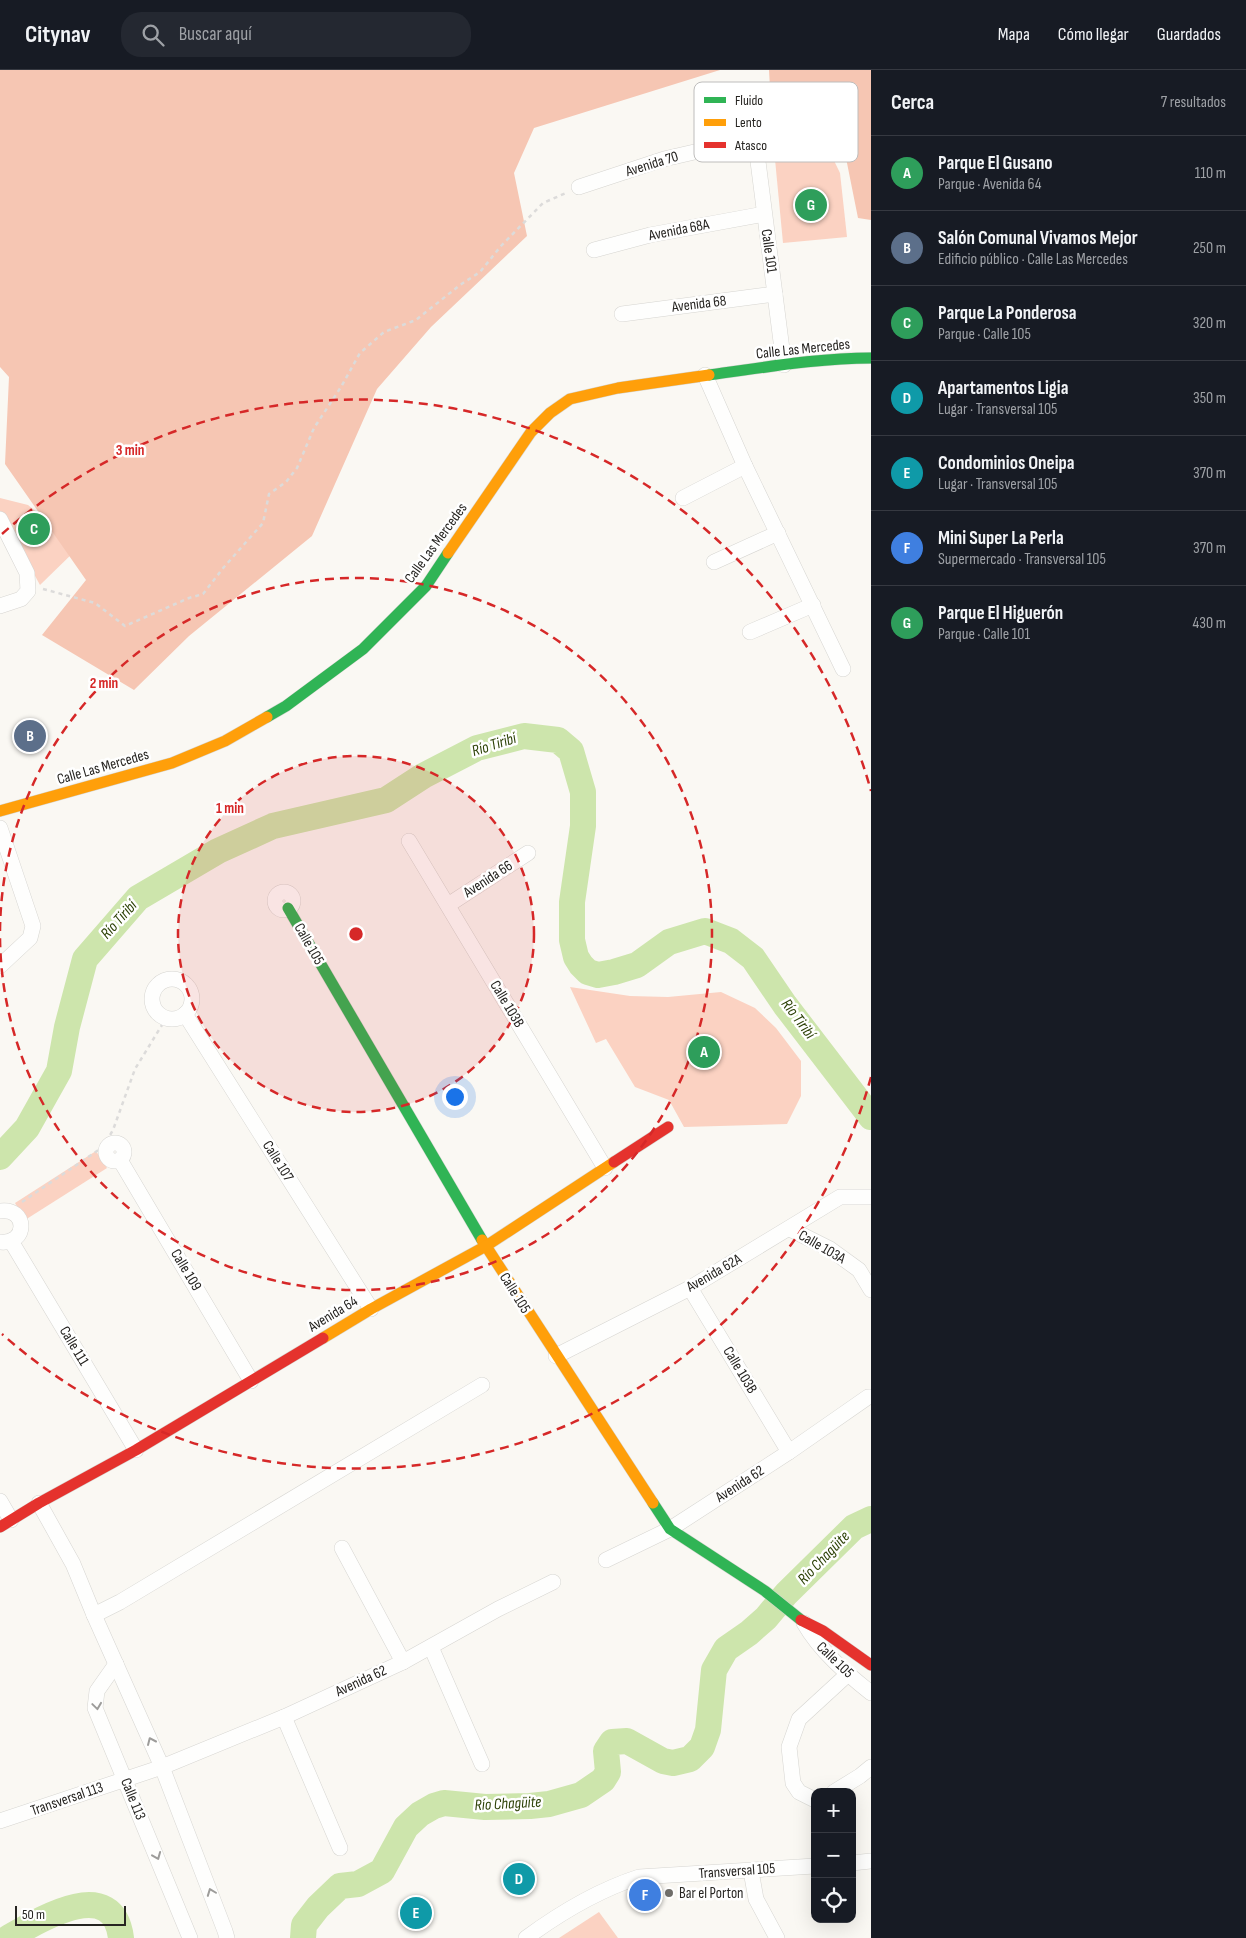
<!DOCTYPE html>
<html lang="es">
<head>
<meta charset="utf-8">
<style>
	body { margin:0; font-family:"Sofia Sans Condensed",sans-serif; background:#242831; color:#f1f3f6 }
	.controls { position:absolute; right:15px; bottom:15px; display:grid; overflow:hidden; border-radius:10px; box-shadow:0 5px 20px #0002 }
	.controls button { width:45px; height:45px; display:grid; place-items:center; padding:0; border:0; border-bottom:1px solid #363941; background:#171b24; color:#f1f3f6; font:25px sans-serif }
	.scale { position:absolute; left:15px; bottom:12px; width:111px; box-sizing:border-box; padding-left:5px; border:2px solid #262421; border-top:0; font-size:14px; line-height:18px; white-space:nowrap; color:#262421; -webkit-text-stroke:4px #fff; paint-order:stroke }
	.you { position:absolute; left:454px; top:1026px; width:18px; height:18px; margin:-12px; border:4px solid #fff; border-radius:50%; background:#1a73e8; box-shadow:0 0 0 8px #1a73e833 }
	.badge { display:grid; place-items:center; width:32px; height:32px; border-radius:50%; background:#706e6a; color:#fff; font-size:16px; font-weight:700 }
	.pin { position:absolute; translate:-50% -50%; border:2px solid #fff; box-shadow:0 1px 5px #0006 }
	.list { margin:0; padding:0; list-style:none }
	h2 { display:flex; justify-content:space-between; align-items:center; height:65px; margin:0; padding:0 20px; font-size:21px }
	h2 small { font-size:16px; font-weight:400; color:#9ea1a6 }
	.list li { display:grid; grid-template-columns:32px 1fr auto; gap:15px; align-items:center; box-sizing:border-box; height:75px; padding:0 20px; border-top:1px solid #363941 }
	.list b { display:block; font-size:19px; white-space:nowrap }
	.list p { margin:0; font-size:16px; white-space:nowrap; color:#9ea1a6 }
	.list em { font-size:16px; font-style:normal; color:#9ea1a6 }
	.icon { flex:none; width:28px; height:28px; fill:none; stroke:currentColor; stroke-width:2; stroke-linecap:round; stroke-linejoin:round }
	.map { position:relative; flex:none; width:871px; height:1868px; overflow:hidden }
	header { display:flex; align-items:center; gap:30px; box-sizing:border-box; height:70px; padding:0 25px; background:#171b24; border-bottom:1px solid #363941 }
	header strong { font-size:24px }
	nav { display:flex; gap:28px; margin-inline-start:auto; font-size:18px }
	.search { width:350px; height:45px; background:#242831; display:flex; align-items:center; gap:12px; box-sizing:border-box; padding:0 18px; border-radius:20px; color:#9ea1a6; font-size:19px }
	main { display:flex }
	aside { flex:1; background:#171b24 }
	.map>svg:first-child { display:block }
	.green { fill:#fbd2c2 }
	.forest { fill:#f6c6b3 }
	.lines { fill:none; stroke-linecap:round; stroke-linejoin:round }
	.river { stroke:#cde5ac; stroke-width:26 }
	.street-casing { stroke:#d6d5d1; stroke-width:16 }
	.fast-casing { stroke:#d6d5d1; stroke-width:12 }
	.slow-casing { stroke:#d6d5d1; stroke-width:12 }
	.jam-casing { stroke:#d6d5d1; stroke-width:12 }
	.path { stroke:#dcdbda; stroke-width:2.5; stroke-dasharray:4 4; stroke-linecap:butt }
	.street { stroke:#fefefd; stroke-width:15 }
	.fast { stroke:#30b455; stroke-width:11 }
	.slow { stroke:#ff9f0a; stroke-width:11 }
	.jam { stroke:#e5322d; stroke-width:11 }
	.oneway { stroke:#9d9c9a }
	.ring { fill:none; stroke:#d62828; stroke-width:2.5; stroke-dasharray:9 6 }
	.poi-dot { fill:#706e6a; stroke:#fff; stroke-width:2 }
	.labels { text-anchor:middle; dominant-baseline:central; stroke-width:5; stroke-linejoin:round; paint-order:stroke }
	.street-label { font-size:15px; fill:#262421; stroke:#fff }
	.poi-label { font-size:15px; fill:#262421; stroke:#fff; text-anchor:start }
	.water-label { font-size:16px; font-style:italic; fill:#2d4207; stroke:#fff }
	.key { fill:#fff; stroke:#bebdbc; stroke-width:1 }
	.key-label { font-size:14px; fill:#262421 }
	.centre { fill:#d62828; stroke:#fff; stroke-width:2.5 }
	.ring-label { font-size:15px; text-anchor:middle; font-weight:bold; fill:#d62828; stroke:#fff; stroke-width:5; stroke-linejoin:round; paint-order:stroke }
</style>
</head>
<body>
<header>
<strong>Citynav</strong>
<div class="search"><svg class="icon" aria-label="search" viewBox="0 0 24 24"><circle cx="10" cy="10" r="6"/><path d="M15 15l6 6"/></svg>Buscar aquí</div>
<nav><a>Mapa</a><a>Cómo llegar</a><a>Guardados</a></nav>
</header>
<main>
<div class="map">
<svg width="871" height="1868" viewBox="0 0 871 1868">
	<rect width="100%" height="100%" fill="#faf8f3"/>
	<g class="green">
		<path d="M826,74L840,103L847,167L783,173L774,79Z"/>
		<path d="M0,428L28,435L79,477L40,515L0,442Z"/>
		<path d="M570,917L630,926L668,927L721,922L755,938L776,958L801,991V1026L787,1054L684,1057L669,1030L635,1017L606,969L596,973Z"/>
		<path d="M96,1081L107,1098L25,1150L15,1133Z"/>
		<path d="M599,1842L618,1868H559Z"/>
	</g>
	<g class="forest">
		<path d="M0,0H720L534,58L514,103L527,166L431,257L377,319L312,466L189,566L134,620L42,565L86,510L5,394L9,307L0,297Z"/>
		<path d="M769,0H871V150L858,148L842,68L772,53Z"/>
	</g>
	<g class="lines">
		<g class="river">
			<path d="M0,1087L27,1058L59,1001L67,957L85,889L138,828L218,781L273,756L386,730L423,706L477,678L524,666L558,670L571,681L583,722V756L572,832V870L576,887L581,895L588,902L598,905L614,902L637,895L669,872L705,861L731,871L753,888L785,935L871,1047"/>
			<path d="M8,1868C39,1850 113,1804 121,1868"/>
			<path d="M303,1868L304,1855L318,1837L340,1816L358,1814L382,1801L406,1757L420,1744L434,1736L444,1733L485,1737L530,1736L549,1734L581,1725L603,1710L608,1702L606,1681L612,1672L627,1671L663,1691L673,1693L690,1689L702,1677L708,1660L714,1600L726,1579L749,1563L766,1548L786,1524L854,1457L871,1449"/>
		</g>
		<defs>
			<g id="street">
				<path d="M579,117L664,89L755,68L784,295"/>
				<path d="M594,180L650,165L764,144"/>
				<path d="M622,244L775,224"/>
				<path d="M705,305L745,396L843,599"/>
				<path d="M683,428L745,396"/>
				<path d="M0,449L27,503L28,521L21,529L0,536"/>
				<path d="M714,492L778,463"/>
				<path d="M750,562L813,535"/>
				<path d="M0,758L33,856L30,868L0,896"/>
				<path d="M409,771L605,1098"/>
				<circle cx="284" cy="831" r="9"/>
				<path d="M448,835L528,783"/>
				<circle cx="172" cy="929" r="20"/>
				<path d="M185,944L371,1239"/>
				<circle cx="115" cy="1082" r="9"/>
				<path d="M120,1090L251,1311"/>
				<path d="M0,1141C28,1137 28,1175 0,1172"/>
				<path d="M790,1159L830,1179L859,1200L871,1220"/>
				<path d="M11,1171L136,1380"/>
				<path d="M690,1218L789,1382"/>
				<path d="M556,1286L690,1218L840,1127H871"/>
				<path d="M0,1431L11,1450"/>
				<path d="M39,1433L73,1494L94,1545L162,1697L225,1861L227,1868"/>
				<path d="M342,1478L403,1592"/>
				<path d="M606,1490L670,1459L789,1382L868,1327"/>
				<path d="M94,1545L120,1532L482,1315"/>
				<path d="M804,1553C820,1581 846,1603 871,1623"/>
				<path d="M431,1577L482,1694"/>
				<path d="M116,1594L97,1621L95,1638L190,1868"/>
				<path d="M284,1647L340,1778"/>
				<path d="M834,1722L860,1706L871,1697"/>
				<path d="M815,1730L799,1722L793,1713L789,1677L799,1649L848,1604"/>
				<path d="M0,1751L162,1697L284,1647L403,1592L498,1539L553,1512"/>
				<path d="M852,1793L871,1791"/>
				<path d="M751,1801L756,1829L777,1868"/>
				<path d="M526,1868C560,1843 599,1820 639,1807L815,1796"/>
			</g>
			<g id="fast">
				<path d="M709,305C762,298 817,288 871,288"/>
				<path d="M267,647L286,636L363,579L426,516L448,483"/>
				<path d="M288,838L482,1170"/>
				<path d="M653,1433L670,1459L765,1521L801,1550"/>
			</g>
			<g id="slow">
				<path d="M448,483L531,362L550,343L570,329L618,318L709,305"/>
				<path d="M0,741L172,693L225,671L267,647"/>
				<path d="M482,1170L653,1433"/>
				<path d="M323,1268L371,1239L486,1176L614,1092"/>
			</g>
			<g id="jam">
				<path d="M614,1092L668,1057"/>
				<path d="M0,1457L39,1433L136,1380L323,1268"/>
				<path d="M801,1550L823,1561L871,1595"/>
			</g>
		</defs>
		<use href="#street" class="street-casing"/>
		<use href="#fast" class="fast-casing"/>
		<use href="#slow" class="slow-casing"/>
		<use href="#jam" class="jam-casing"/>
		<g class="path">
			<path d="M43,519L95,533L125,556L189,528L203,524L224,497L263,453L269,424L286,412L297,398L314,358L341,317L360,283L384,262L416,250L460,215L480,202L501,176L543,133L566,123"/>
			<path d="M22,1132L103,1077L113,1060L135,999L162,955"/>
		</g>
		<use href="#street" class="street"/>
		<use href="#fast" class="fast"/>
		<use href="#slow" class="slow"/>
		<use href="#jam" class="jam"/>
	</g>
	<defs><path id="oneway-chevron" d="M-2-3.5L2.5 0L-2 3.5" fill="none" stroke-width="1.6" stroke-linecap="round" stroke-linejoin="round" transform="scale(1.25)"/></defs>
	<g class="oneway">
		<use href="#oneway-chevron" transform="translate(97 1636) rotate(82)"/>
		<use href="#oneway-chevron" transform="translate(151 1671) rotate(-114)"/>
		<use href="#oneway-chevron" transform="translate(157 1786) rotate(68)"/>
		<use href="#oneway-chevron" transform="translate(211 1822) rotate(-111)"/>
	</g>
	<circle cx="356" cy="864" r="178" fill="#d62828" fill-opacity=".12"/>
	<g class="ring">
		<circle cx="356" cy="864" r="178"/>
		<path d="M0 861A356 356 0 1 1 0 867"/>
		<path d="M871 1007A534 534 0 0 1 2 1264M2 464A534 534 0 0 1 871 721"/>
	</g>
	<circle class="poi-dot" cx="669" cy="1823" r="5"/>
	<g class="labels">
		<g class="street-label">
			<text transform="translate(652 94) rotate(-17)">Avenida 70</text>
			<text transform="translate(679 160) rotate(-11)">Avenida 68A</text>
			<text transform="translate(769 181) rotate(82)">Calle 101</text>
			<text transform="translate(699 234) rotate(-7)">Avenida 68</text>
			<text transform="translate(803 279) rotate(-6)">Calle Las Mercedes</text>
			<text transform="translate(436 473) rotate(-54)">Calle Las Mercedes</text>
			<text transform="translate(103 697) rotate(-16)">Calle Las Mercedes</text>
			<text transform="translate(488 809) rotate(-33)">Avenida 66</text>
			<text transform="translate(309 874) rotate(60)">Calle 105</text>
			<text transform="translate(507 934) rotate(59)">Calle 103B</text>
			<text transform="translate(278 1091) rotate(58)">Calle 107</text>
			<text transform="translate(822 1177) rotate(30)">Calle 103A</text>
			<text transform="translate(186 1200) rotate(59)">Calle 109</text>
			<text transform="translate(714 1203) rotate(-30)">Avenida 62A</text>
			<text transform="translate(515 1223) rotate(58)">Calle 105</text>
			<text transform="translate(333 1244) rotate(-31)">Avenida 64</text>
			<text transform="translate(74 1276) rotate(59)">Calle 111</text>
			<text transform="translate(740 1300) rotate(59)">Calle 103B</text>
			<text transform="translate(740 1414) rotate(-33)">Avenida 62</text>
			<text transform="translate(835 1590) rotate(44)">Calle 105</text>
			<text transform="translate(361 1611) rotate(-25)">Avenida 62</text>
			<text transform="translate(67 1729) rotate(-19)">Transversal 113</text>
			<text transform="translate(133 1729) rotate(68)">Calle 113</text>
			<text transform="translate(737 1801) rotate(-4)">Transversal 105</text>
		</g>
		<g class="poi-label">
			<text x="679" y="1823">Bar el Porton</text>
		</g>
		<g class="water-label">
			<text transform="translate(494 675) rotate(-18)">Río Tiribí</text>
			<text transform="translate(119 850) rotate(-48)">Río Tiribí</text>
			<text transform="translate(798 949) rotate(53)">Río Tiribí</text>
			<text transform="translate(824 1488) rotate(-46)">Río Chagüite</text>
			<text transform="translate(508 1734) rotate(-3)">Río Chagüite</text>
		</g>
	</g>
	<rect x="694" y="12" width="164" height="80" rx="8" class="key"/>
	<rect x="704" y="27" width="22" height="6" fill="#30b455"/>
	<rect x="704" y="49" width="22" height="7" fill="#ff9f0a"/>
	<rect x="704" y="72" width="22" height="6" fill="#e5322d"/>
	<g class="key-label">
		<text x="735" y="35">Fluido</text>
		<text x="735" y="57">Lento</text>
		<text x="735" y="80">Atasco</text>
	</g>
	<circle cx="356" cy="864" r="8" class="centre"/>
	<g class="ring-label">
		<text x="130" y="385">3 min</text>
		<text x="104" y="618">2 min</text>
		<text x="230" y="743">1 min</text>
	</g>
</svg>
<div class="controls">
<button>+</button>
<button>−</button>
<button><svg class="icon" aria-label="locate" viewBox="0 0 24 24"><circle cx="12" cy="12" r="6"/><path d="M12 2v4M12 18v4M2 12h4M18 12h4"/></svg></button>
</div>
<div class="scale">50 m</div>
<div class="you"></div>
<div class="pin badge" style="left:704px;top:982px;background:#2e9e5b">A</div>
<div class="pin badge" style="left:30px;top:666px;background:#5c6f8a">B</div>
<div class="pin badge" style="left:34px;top:459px;background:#2e9e5b">C</div>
<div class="pin badge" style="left:519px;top:1809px;background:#0f9aa8">D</div>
<div class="pin badge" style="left:416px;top:1843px;background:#0f9aa8">E</div>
<div class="pin badge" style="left:645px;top:1825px;background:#3f7fe0">F</div>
<div class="pin badge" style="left:811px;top:135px;background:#2e9e5b">G</div>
</div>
<aside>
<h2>Cerca<small>7 resultados</small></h2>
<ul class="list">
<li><span class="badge" style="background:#2e9e5b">A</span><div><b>Parque El Gusano</b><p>Parque · Avenida 64</p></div><em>110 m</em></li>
<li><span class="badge" style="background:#5c6f8a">B</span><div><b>Salón Comunal Vivamos Mejor</b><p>Edificio público · Calle Las Mercedes</p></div><em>250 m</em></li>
<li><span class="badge" style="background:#2e9e5b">C</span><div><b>Parque La Ponderosa</b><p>Parque · Calle 105</p></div><em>320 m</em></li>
<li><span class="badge" style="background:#0f9aa8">D</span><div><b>Apartamentos Ligia</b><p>Lugar · Transversal 105</p></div><em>350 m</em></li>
<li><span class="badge" style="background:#0f9aa8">E</span><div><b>Condominios Oneipa</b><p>Lugar · Transversal 105</p></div><em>370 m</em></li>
<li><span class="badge" style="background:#3f7fe0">F</span><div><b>Mini Super La Perla</b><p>Supermercado · Transversal 105</p></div><em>370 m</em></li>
<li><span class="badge" style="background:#2e9e5b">G</span><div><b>Parque El Higuerón</b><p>Parque · Calle 101</p></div><em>430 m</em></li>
</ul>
</aside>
</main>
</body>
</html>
